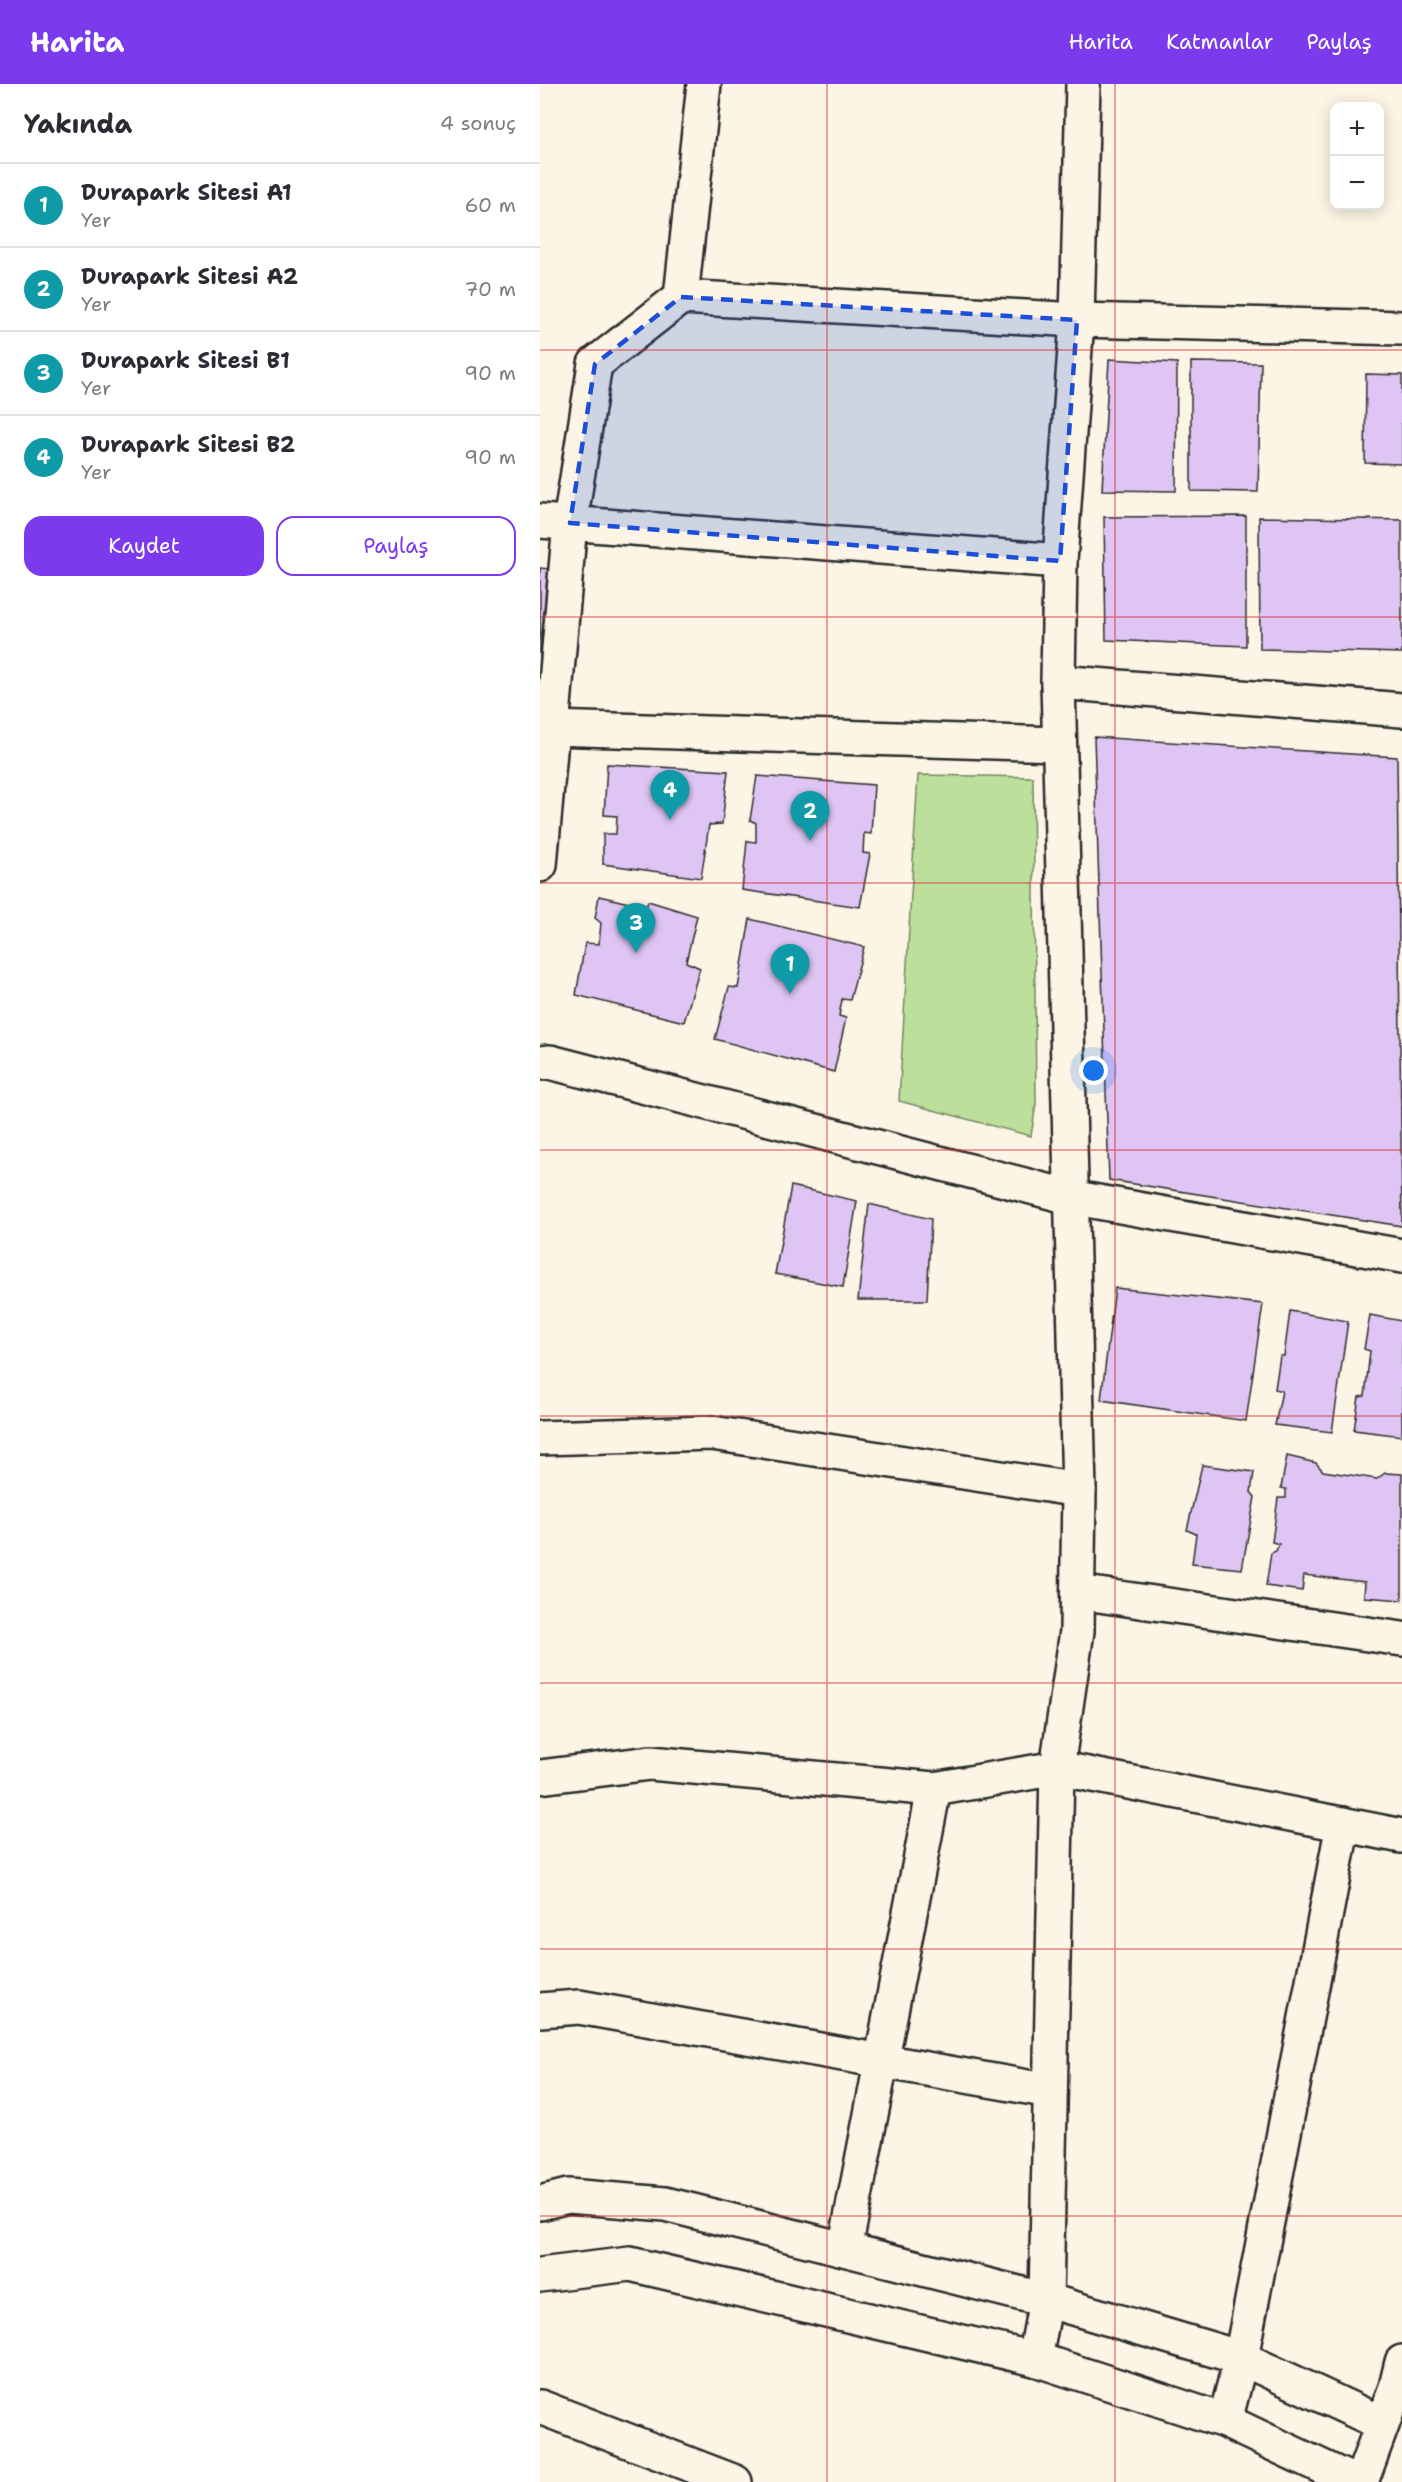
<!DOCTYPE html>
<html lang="tr">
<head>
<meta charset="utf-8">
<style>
	body { margin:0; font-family:"Shantell Sans",sans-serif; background:#f7f7f7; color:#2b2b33 }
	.controls { position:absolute; right:18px; top:18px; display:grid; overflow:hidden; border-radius:12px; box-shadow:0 3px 15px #0003 }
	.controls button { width:54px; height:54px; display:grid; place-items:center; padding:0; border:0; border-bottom:2px solid #e1e1e2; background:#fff; color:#2b2b33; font:30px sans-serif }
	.you { position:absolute; left:554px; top:987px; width:21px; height:21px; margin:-15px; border:4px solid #fff; border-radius:50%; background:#1a73e8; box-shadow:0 0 0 9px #1a73e833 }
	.badge { display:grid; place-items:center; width:39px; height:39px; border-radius:50%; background:#7c3aed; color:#fff; font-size:20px; font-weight:700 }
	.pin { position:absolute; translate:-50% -50px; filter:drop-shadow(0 2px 3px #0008) }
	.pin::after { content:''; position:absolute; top:32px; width:21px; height:18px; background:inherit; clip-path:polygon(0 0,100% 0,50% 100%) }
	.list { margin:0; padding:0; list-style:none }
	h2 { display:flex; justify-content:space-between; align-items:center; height:78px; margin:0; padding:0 24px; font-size:26px }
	h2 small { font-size:20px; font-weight:400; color:#7c7c81 }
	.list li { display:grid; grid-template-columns:39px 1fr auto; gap:18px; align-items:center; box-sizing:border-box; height:84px; padding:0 24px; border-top:2px solid #e1e1e2 }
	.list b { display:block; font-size:22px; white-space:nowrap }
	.list p { margin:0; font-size:20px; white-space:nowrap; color:#7c7c81 }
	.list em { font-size:20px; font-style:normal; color:#7c7c81 }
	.actions { display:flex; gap:12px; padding:18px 24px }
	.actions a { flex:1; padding:14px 0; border:2px solid #7c3aed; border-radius:18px; text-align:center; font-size:21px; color:#7c3aed }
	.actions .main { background:#7c3aed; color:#fff }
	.map { position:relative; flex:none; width:862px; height:2398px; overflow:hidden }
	header { display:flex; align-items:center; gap:36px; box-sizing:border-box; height:84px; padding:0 30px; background:#7c3aed; color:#fff }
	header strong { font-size:28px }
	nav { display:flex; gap:33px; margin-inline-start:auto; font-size:21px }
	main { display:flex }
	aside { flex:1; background:#fff }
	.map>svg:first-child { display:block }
	.green { fill:#bce09b; stroke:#748663; stroke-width:1.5 }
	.building { fill:#dec5f4; stroke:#2b2b2b; stroke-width:1.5 }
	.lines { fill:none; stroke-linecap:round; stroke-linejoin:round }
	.minor-casing { stroke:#2b2b2b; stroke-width:38 }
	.minor { stroke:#fcf5e5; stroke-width:33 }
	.marked { fill:#1d4ed8; fill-opacity:0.2; stroke:#1d4ed8; stroke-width:4.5; stroke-dasharray:12 8; stroke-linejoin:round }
	.grid { fill:none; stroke:#d62828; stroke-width:1.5; stroke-opacity:0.55 }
</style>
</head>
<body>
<header>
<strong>Harita</strong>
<nav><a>Harita</a><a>Katmanlar</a><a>Paylaş</a></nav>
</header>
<main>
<aside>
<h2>Yakında<small>4 sonuç</small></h2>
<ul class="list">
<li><span class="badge" style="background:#0f9aa8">1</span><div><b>Durapark Sitesi A1</b><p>Yer</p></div><em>60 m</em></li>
<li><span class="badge" style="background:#0f9aa8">2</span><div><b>Durapark Sitesi A2</b><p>Yer</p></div><em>70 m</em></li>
<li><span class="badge" style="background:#0f9aa8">3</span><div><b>Durapark Sitesi B1</b><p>Yer</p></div><em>90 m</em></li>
<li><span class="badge" style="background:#0f9aa8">4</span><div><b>Durapark Sitesi B2</b><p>Yer</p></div><em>90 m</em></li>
</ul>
<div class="actions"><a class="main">Kaydet</a><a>Paylaş</a></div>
</aside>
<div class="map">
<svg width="862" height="2398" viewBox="0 0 862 2398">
	<rect width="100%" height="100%" fill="#fcf5e5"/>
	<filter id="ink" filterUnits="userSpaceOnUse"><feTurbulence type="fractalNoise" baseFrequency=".0167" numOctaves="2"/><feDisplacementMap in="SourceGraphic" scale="12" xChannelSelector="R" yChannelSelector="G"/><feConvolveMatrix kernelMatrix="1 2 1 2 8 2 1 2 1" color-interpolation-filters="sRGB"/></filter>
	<g filter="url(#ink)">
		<path class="green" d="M378,691L493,693L496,1020L491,1052L359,1017Z"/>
		<g class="building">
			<path d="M569,275L637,279L636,407L562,406Z"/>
			<path d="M651,278L721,279L718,408L651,407Z"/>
			<path d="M826,290L862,291V380L825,379Z"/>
			<path d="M706,432V562L566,556L564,433Z"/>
			<path d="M719,433L862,436V569L720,565Z"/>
			<path d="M0,484L17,486L0,648Z"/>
			<path d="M554,653L857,673L862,1142L569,1096Z"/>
			<path d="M67,680L188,687L182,740L169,741L161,794L63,780V750H76L77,732L64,731Z"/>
			<path d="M217,692L334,701L331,750L324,749L323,769L330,770L320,823L202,806L207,757L216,758V739L210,736Z"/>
			<path d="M59,812L106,823L108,817L157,832L146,878L160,884L144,938L36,911L45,859L59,860L61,839L55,834Z"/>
			<path d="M210,835L324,863L310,916L302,915L299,932L306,934L294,988L175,955L189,903L198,904Z"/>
			<path d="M251,1102L317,1117L303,1203L235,1190Z"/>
			<path d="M329,1120L391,1135L387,1216H318Z"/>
			<path d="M575,1204L723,1220L706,1337L561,1316Z"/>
			<path d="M750,1227L808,1237L792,1348L735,1341L742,1307L735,1305L740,1272H744Z"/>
			<path d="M830,1231L862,1237V1352L814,1346L819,1313L825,1312L830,1267L824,1265Z"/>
			<path d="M747,1372L776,1379L783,1387L837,1395L845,1389L862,1390V1516L824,1513L825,1498L764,1491L762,1507L726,1502L731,1469L736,1467L739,1460L732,1458L738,1414H746V1405L741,1404Z"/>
			<path d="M662,1381L714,1388L711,1408L715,1413L702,1485L652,1480L656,1450L647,1446Z"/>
		</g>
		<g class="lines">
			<defs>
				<g id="minor">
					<path d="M141,213L537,236L862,244"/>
					<path d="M0,437L520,477"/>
					<path d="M518,598L862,626"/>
					<path d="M12,644L519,660"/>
					<path d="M0,781L30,439L55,280L141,213L164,0"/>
					<path d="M0,979L10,978L530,1113L862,1172"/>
					<path d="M0,1354L172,1349L539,1406"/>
					<path d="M538,1508L862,1555"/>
					<path d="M0,1693L110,1679L394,1705L517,1684L862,1752"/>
					<path d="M0,1926L39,1923L510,2007"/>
					<path d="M0,2119L28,2112L125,2120L506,2216L701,2274L841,2339"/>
					<path d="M305,2165L394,1705"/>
					<path d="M0,2191L90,2180L495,2275L685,2337L814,2398"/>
					<path d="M495,2275L506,2216L517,1684L537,1547L539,1406L518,598L520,477L537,236L543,0"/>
					<path d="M0,2323L195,2398"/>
					<path d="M685,2337L701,2274L803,1740"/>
					<path d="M821,2398L856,2303L862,2278"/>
				</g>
			</defs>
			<use href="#minor" class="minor-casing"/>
			<use href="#minor" class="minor"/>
		</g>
	</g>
	<path class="marked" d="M141,213L537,236L520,477L30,439L55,280Z"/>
	<path class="grid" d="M287,0V2398M575,0V2398M0,266H862M0,533H862M0,799H862M0,1066H862M0,1332H862M0,1599H862M0,1865H862M0,2132H862"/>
</svg>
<div class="controls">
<button>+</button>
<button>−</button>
</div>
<div class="you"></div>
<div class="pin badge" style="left:250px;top:910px;background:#0f9aa8">1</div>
<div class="pin badge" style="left:270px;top:757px;background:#0f9aa8">2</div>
<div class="pin badge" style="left:96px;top:869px;background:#0f9aa8">3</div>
<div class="pin badge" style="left:130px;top:736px;background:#0f9aa8">4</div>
</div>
</main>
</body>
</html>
